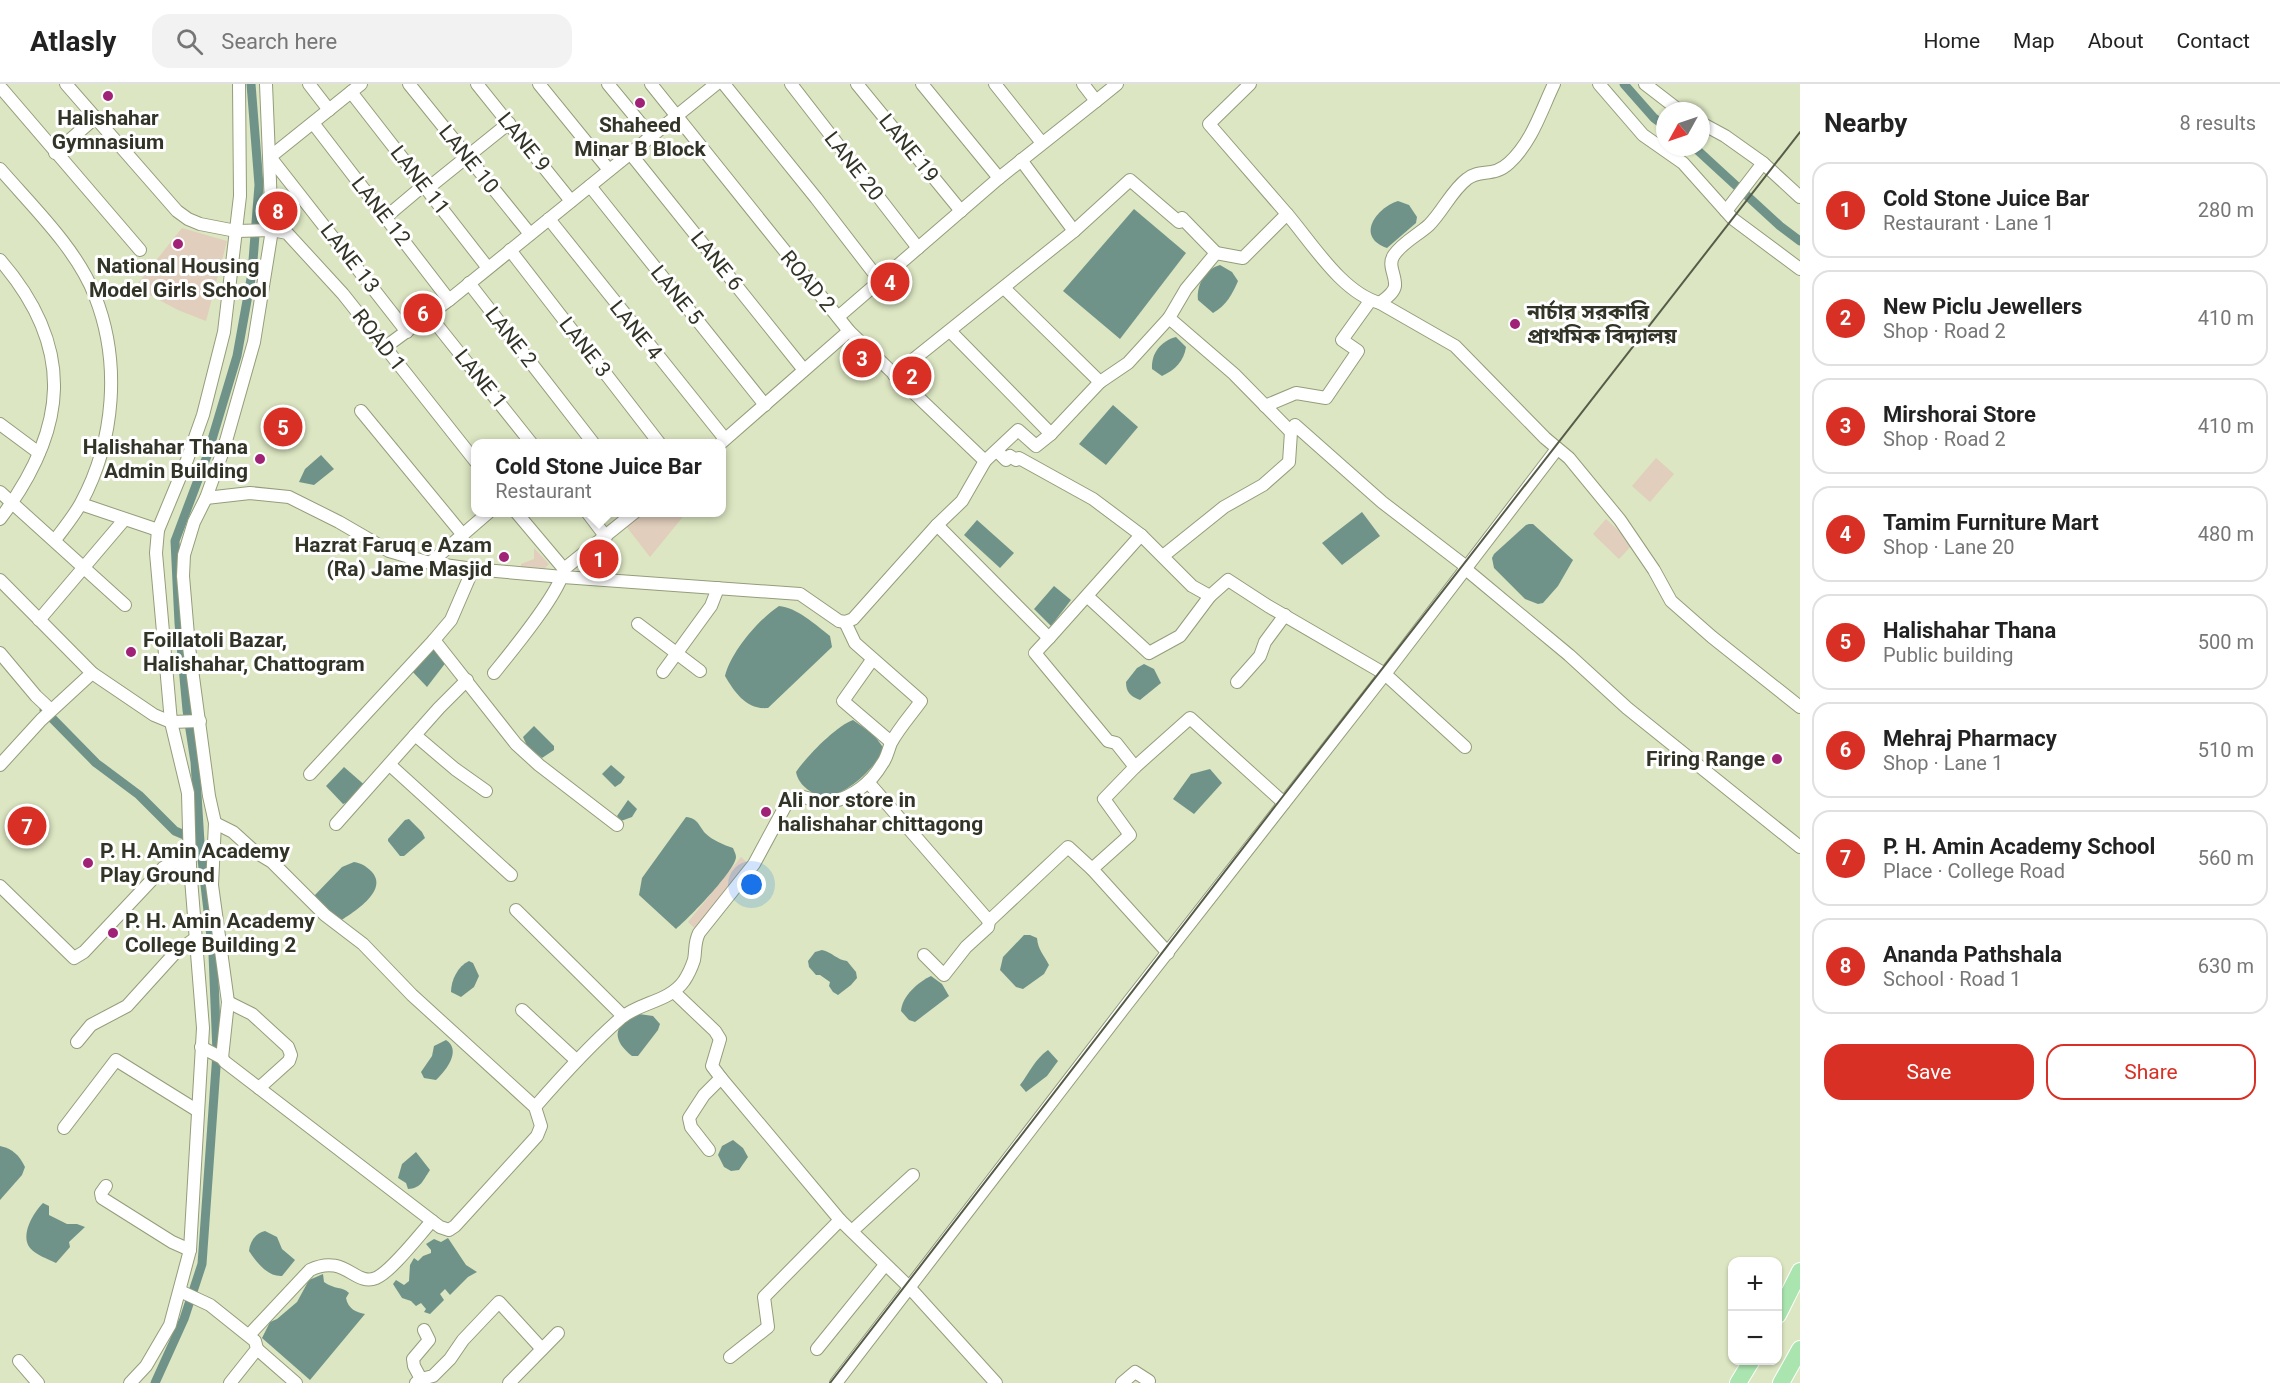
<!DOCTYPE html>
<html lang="en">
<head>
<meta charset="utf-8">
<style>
	body { margin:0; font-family:Roboto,"Noto Sans Bengali",sans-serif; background:#f2f2f2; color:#222 }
	.controls { position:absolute; right:18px; bottom:18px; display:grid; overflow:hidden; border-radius:12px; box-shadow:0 2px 4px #0004 }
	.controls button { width:54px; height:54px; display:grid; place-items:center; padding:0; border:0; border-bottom:2px solid #e0e0e0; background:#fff; color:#222; font:30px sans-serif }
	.compass { position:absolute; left:1656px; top:18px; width:54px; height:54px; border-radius:50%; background:#fff; box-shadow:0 2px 4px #0004; rotate:230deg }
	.you { position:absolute; left:752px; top:801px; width:21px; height:21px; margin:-15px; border:4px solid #fff; border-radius:50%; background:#1a73e8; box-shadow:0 0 0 9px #1a73e833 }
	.badge { display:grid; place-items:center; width:39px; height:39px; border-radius:50%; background:#d93025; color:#fff; font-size:20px; font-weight:700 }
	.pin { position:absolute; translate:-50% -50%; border:3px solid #fff; box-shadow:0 2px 6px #0006 }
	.popup { position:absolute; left:471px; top:355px; width:255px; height:78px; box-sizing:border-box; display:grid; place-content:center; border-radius:12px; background:#fff; filter:drop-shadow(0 2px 4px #0005); font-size:20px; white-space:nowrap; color:#767676 }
	.popup b { font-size:22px; color:#222 }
	.popup::after { content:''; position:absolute; left:50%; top:100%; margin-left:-12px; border:12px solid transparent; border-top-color:#fff }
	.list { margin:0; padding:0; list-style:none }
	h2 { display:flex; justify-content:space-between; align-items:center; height:78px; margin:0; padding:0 24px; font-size:26px }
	h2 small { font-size:20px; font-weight:400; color:#767676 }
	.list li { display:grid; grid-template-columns:39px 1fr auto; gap:18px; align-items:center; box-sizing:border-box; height:96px; margin:0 12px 12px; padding:0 12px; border:2px solid #e0e0e0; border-radius:18px }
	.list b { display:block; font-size:22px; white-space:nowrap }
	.list p { margin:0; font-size:20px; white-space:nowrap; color:#767676 }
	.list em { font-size:20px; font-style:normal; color:#767676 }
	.actions { display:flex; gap:12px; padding:18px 24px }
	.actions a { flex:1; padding:14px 0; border:2px solid #d93025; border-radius:18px; text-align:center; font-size:21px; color:#d93025 }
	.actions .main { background:#d93025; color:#fff }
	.icon { flex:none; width:33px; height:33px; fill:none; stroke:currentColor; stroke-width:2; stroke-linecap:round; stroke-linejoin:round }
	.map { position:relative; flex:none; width:1800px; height:1299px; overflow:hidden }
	header { display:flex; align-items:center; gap:36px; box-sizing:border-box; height:84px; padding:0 30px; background:#fff; border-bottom:2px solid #e0e0e0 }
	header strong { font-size:28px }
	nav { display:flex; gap:33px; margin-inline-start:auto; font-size:21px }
	.search { width:420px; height:54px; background:#f2f2f2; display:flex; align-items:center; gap:15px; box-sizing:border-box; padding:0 21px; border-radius:18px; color:#767676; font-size:22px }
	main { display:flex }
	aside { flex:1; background:#fff }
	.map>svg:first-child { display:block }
	.green { fill:#e1cebc }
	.water { fill:#709389 }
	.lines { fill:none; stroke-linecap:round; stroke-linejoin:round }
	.canal { stroke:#709389; stroke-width:9 }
	.minor-casing { stroke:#949d7b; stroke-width:14 }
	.highway-casing { stroke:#fff; stroke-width:18 }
	.minor { stroke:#fff; stroke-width:12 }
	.highway { stroke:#aae5af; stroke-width:16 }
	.rail { stroke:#575c49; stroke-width:2 }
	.poi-dot { fill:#9f2277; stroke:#fff; stroke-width:2 }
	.labels { text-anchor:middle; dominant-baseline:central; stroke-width:6; stroke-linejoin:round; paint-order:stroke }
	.poi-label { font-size:21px; font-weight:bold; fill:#313426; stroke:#fff; text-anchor:start }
	.street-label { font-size:21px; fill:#313426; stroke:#fff }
</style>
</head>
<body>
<header>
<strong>Atlasly</strong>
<div class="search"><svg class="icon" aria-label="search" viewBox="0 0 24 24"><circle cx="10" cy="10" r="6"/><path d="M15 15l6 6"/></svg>Search here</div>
<nav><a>Home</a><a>Map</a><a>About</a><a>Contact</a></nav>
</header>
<main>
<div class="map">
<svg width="1800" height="1299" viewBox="0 0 1800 1299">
	<rect width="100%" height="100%" fill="#dce6c2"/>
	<g class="green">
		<path d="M182,144L227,157L206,237L178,226L135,203Z"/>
		<path d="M1656,374L1674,390L1650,418L1632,402Z"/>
		<path d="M643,429H686L650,473L626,442Z"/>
		<path d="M1606,435L1633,460L1619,475L1593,450Z"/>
		<path d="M534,464L549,480L545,484L521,483V480L534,475Z"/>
		<path d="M741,773L751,782L699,848L688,838Z"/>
	</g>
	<g class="water">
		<path d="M1398,117L1409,121L1417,133L1416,139L1387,164C1355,153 1376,124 1398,117Z"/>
		<path d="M1134,125L1186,169L1120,255L1063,207Z"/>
		<path d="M1220,181L1232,188L1238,197C1233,209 1226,222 1213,229L1198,216C1196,202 1205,185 1220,181Z"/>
		<path d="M1176,253L1186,263C1184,277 1175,286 1162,292L1152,285C1151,269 1161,257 1176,253Z"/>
		<path d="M1113,321L1138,343L1106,381L1079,360Z"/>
		<path d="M321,371L334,385L314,401L299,398L305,385Z"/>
		<path d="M1362,428L1380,452L1342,481L1322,459Z"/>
		<path d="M977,436L1014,469L1000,484L964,451Z"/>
		<path d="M1529,440H1533L1573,476L1558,502L1543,519L1538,520L1525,515L1494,484L1492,474L1494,470L1526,441Z"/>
		<path d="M1054,502L1071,516L1051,542L1034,525Z"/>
		<path d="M779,522C796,523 816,541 830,552L832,563L768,624C747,626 735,609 725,592C731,568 758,536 779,522Z"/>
		<path d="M434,562L447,577L427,603L410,585Z"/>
		<path d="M1144,580L1154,585L1161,599L1140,616C1130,612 1126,608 1126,598L1137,584Z"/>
		<path d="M853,636L874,651L885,666C869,689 852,705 826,715C813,710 799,703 796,688C806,673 836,642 853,636Z"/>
		<path d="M534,642L554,662V666L542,674L527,662L523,653Z"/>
		<path d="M611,681L625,693L621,699L615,703L602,690Z"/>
		<path d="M344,683L368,704L348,718L343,720L326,702Z"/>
		<path d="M1210,685L1222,699L1194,730L1173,715L1191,690Z"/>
		<path d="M628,716L637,725L632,733L621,737L617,732Z"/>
		<path d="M686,733C698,734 699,742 705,749C712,756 724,761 733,764C734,767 736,770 736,773C736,786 687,836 676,845L639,811L642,794Z"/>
		<path d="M409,735L422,748L425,754L404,772H400L388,757V755L405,736Z"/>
		<path d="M354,778C361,779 366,782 371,787C390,806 354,828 340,837L314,812L342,783Z"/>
		<path d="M1024,851H1030L1037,854C1038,866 1044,871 1049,881L1044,890L1023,905L1016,903L1000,886L1003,873Z"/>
		<path d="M822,866C832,868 837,876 847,877L856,888L857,894L851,901L838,911L833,908L829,902L830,898L820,891H816L809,883L808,877L815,868Z"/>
		<path d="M469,877L473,879L479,892L474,903L461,913L451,908C451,896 458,882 469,877Z"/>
		<path d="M931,892L942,900L949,912L915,938L909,936L901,927C902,912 918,898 931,892Z"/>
		<path d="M639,930L653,932L660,940L658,946L638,972H632C610,955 614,939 639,930Z"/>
		<path d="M446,956C462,966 446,987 436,996L424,994L421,988L432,972L434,962Z"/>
		<path d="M1048,966L1058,977L1047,992L1026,1008L1020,1001C1030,988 1035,975 1048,966Z"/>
		<path d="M733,1056L743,1064L748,1073L739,1086L731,1087L724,1083L718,1071L722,1062Z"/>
		<path d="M0,1062C13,1065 19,1071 25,1083L22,1091L0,1116Z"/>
		<path d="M416,1068L430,1086C422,1098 421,1104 408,1105L406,1099L398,1094L402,1080Z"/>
		<path d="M43,1119L49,1122V1131L67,1140H77L85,1143L69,1158L70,1163L56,1179C48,1175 36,1171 30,1164C20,1151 33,1129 43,1119Z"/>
		<path d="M265,1147L277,1153L282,1165L295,1176L282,1192C268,1193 256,1178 249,1167C250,1157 256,1149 265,1147Z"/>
		<path d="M448,1154L466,1181L477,1188L468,1193L450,1211L445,1205L440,1210L444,1216L430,1230L424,1228L426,1225L421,1219L416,1222L411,1217L402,1214L393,1200L396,1196L404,1201L409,1197L410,1181L414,1174L418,1177L423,1172L431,1169V1166L426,1160L434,1155L441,1158Z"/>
		<path d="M323,1190L324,1198C335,1206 342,1202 349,1209L346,1214C348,1225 356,1228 365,1230L310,1296L262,1254L270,1238L277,1235L297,1218L309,1196Z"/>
	</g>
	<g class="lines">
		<g class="canal">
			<path d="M1624,0L1654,34L1665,42"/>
			<path d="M1694,63L1780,142L1800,157"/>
			<path d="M44,626L96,679L139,711L175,747L194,755"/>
			<path d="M155,1299L184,1235L202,1180L217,969L213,870L200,758L195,678L187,626L179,539L175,457L207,372L237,272L252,189L259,101L251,0"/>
		</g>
		<defs>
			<g id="minor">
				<path d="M66,0L177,127L188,135L200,140L236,147L272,146L287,149L343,210L476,378"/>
				<path d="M309,0L329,26"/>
				<path d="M361,0L270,73L407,248"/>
				<path d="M409,0L530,150"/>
				<path d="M477,0L571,117"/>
				<path d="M539,0L609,86"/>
				<path d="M608,0L651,52"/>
				<path d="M651,0L849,247L985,377"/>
				<path d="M724,0L816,114L880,197"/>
				<path d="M791,0L918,164"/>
				<path d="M857,0L961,127"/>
				<path d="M922,0L999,94"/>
				<path d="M995,0L1042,59"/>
				<path d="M1250,0L1209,40L1287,130"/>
				<path d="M1554,0C1541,27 1532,58 1509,79C1493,94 1480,84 1467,95C1452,106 1443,127 1429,141C1418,151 1403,158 1394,171C1387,181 1396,191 1395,202C1394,209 1385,215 1380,219L1455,262L1545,354L1569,374L1620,436L1654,486L1671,517L1712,553L1800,623"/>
				<path d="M1599,0L1643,51L1683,79L1733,135L1800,185"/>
				<path d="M1645,0L1680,27"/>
				<path d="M2,5L140,166"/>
				<path d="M351,8L488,184"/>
				<path d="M1096,17L1117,0"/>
				<path d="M313,39L449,216"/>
				<path d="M1701,39L1725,52L1763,79L1800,113"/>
				<path d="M55,69L96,33"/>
				<path d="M630,69L804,286"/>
				<path d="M0,85C32,122 77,165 95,212C121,278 115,356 81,419C74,432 64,444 55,456"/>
				<path d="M590,102L765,321"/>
				<path d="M427,105L509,39"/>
				<path d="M1726,127L1763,79"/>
				<path d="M386,133L424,101"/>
				<path d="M549,135L725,355"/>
				<path d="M1074,147L1130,96L1179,138L1182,134L1216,169"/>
				<path d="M510,166L660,360"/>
				<path d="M0,176C76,264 68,345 0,435"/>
				<path d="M469,199L594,360"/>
				<path d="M1004,204L1100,298"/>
				<path d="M429,231L532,360"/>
				<path d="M838,233L999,94L1096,17L1083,0"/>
				<path d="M1169,234L1186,205L1216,169L1243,174L1287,130C1312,159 1342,209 1380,219"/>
				<path d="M950,247L1051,350"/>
				<path d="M384,264L449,216L716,0"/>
				<path d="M894,291L1074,147L1021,76"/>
				<path d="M1265,322L1296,309L1326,314L1358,267L1342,256L1370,217"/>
				<path d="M361,327L463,451"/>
				<path d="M0,340L39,369"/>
				<path d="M721,359L849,247"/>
				<path d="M997,367L1006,376L1010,372L1016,376L1019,374L1093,415L1141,451"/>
				<path d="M0,408L125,521"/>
				<path d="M206,414L250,409L289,413L339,438L389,467L430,479L473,485L563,493L800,510L839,537L845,538L853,535L937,441L962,417L985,377L1018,346L1036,362L1051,350L1100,298L1128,279L1169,234L1234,290L1291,348L1295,341L1382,418L1464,481L1468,487L1569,571L1627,624L1800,763"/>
				<path d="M81,420L158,446"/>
				<path d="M587,428L606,453"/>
				<path d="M937,441L1049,554L1141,451L1192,502L1210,512L1228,496L1268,522L1385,590L1465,663"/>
				<path d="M1163,472L1224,423L1263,401L1289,378L1291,348"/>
				<path d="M430,479L489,428"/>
				<path d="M564,485L635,428"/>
				<path d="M0,496L92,589L154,631L171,638L200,637"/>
				<path d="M1087,512L1149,569L1180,552L1210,512"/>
				<path d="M39,536L124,436"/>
				<path d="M638,540L700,587"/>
				<path d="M1049,554L1035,569L1108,657L1116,659L1135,683L1104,715L1130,751L1092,785"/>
				<path d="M434,556L516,660L539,681L617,741"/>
				<path d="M0,569L36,612L51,626"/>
				<path d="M872,576L843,617L891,658"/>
				<path d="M663,588L711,522L718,504"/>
				<path d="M494,589C511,568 560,509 564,485L516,428"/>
				<path d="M1237,598L1260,572L1265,558L1285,531"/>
				<path d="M415,651L455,685L486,707"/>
				<path d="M0,681L41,636L92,589"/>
				<path d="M390,681L511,791"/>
				<path d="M1135,683L1190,634L1284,719"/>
				<path d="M310,690L434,556L451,536L473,485"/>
				<path d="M868,698L989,837L1068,763L1092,785L1168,869"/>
				<path d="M336,740L439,624L467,596"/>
				<path d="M0,802L74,874L84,868L163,784L173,778L190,782"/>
				<path d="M516,826L623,932"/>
				<path d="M924,871L944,891L966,863L988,843L989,837"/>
				<path d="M674,908L715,947L720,955L712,982L721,994L840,1136L909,1203L996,1299"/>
				<path d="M228,918L252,930L288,963L291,971L289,977L259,1004"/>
				<path d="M522,926L576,976"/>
				<path d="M77,958L91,941L127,922L175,869L196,854"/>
				<path d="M201,963L222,974L225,978L440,1143L449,1146L455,1142L537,1052L541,1042L535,1023L412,911L363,860L325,831L272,778L254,767L233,748L215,739"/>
				<path d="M222,974L228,918L212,801L215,739L209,712L189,563L183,492L184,471L194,438L206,414L224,364L254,258L272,146L266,0"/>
				<path d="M535,1023C562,992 590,961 621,934C640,918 669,918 684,897C688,891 692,882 694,876C696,866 694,859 699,849L754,780L788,717C803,705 816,722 832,718C853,712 871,699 882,680C887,674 888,666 891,659C899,644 911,631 921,617L855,559L845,538"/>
				<path d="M64,1044L116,976L198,1027"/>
				<path d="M709,1066L691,1043L689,1034L704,1011L721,994"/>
				<path d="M106,1102L101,1109L102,1114L172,1158L190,1166"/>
				<path d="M852,1147L913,1091"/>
				<path d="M180,1207L210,1221L255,1257L257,1265L230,1299"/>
				<path d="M249,1251L310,1186C345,1169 355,1203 376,1194C392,1187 419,1151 432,1137"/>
				<path d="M257,1265L296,1299"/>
				<path d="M817,1265L885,1181"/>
				<path d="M730,1273L768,1243L764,1213L840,1136"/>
				<path d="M19,1277L38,1299"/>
				<path d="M421,1295L414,1282L413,1275L429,1256L424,1246"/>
				<path d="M130,1299L146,1282L170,1241L190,1166L203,944L190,782L188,709L171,638L156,469L158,446L187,376L203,331L224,248L240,112L239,0"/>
				<path d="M416,1299L421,1295L433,1292L450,1275L463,1256L499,1218L542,1265"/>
				<path d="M509,1299L558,1249"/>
				<path d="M836,1299L1127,920L1385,590L1557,365"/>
				<path d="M1122,1299L1135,1288L1149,1297"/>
			</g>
			<g id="highway">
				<path d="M1778,1231L1800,1187"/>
				<path d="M1738,1299L1752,1276"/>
				<path d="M1781,1299L1800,1265"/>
			</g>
		</defs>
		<use href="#minor" class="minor-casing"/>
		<use href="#highway" class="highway-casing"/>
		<use href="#minor" class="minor"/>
		<use href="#highway" class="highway"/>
		<path class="rail" d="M830,1299L1280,716L1800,48"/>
	</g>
	<g class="poi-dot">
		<circle cx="108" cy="12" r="6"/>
		<circle cx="640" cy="19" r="6"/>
		<circle cx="178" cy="160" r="6"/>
		<circle cx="1515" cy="240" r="6"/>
		<circle cx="260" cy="375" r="6"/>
		<circle cx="504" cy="473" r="6"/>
		<circle cx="131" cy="568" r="6"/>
		<circle cx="1777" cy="675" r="6"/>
		<circle cx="766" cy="728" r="6"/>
		<circle cx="88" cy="779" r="6"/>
		<circle cx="113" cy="849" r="6"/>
	</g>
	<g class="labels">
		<g class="poi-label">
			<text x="108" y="34" text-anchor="middle">Halishahar<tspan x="108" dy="24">Gymnasium</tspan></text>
			<text x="640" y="41" text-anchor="middle">Shaheed<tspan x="640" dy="24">Minar B Block</tspan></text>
			<text x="178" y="182" text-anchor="middle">National Housing<tspan x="178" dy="24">Model Girls School</tspan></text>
			<text x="1527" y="228">নার্চার সরকারি<tspan x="1527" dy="24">প্রাথমিক বিদ্যালয়</tspan></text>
			<text x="248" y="363" text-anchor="end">Halishahar Thana<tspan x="248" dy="24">Admin Building</tspan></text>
			<text x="492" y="461" text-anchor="end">Hazrat Faruq e Azam<tspan x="492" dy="24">(Ra) Jame Masjid</tspan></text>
			<text x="143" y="556">Foillatoli Bazar,<tspan x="143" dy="24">Halishahar, Chattogram</tspan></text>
			<text x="1765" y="675" text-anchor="end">Firing Range</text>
			<text x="778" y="716">Ali nor store in<tspan x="778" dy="24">halishahar chittagong</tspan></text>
			<text x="100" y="767">P. H. Amin Academy<tspan x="100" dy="24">Play Ground</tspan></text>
			<text x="125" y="837">P. H. Amin Academy<tspan x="125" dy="24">College Building 2</tspan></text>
		</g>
		<g class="street-label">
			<text transform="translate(524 58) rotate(51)">LANE 9</text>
			<text transform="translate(909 64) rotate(51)">LANE 19</text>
			<text transform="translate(469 75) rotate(51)">LANE 10</text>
			<text transform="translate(854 82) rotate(52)">LANE 20</text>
			<text transform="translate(420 96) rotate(52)">LANE 11</text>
			<text transform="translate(381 127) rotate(52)">LANE 12</text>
			<text transform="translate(350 174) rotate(52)">LANE 13</text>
			<text transform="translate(717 177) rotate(51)">LANE 6</text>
			<text transform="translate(808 197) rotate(50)">ROAD 2</text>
			<text transform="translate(677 211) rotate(51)">LANE 5</text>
			<text transform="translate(636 246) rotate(51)">LANE 4</text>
			<text transform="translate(511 253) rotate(52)">LANE 2</text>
			<text transform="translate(379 256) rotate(52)">ROAD 1</text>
			<text transform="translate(585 263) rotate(52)">LANE 3</text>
			<text transform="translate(481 295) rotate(51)">LANE 1</text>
		</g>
	</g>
</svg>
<div class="controls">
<button>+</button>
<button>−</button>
</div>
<svg class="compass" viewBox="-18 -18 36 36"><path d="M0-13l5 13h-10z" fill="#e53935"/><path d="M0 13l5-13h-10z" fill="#767676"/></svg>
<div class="you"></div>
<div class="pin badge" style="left:599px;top:475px">1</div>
<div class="popup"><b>Cold Stone Juice Bar</b>Restaurant</div>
<div class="pin badge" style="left:912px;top:292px">2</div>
<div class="pin badge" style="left:862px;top:274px">3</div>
<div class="pin badge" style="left:890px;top:198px">4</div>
<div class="pin badge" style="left:283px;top:343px">5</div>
<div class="pin badge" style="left:423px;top:229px">6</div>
<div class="pin badge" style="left:27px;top:742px">7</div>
<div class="pin badge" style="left:278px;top:127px">8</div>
</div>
<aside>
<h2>Nearby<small>8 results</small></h2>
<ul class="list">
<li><span class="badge">1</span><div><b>Cold Stone Juice Bar</b><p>Restaurant · Lane 1</p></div><em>280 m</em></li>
<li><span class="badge">2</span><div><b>New Piclu Jewellers</b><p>Shop · Road 2</p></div><em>410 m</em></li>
<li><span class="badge">3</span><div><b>Mirshorai Store</b><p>Shop · Road 2</p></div><em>410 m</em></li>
<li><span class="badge">4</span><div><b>Tamim Furniture Mart</b><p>Shop · Lane 20</p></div><em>480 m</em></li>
<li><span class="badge">5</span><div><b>Halishahar Thana</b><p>Public building</p></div><em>500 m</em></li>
<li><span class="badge">6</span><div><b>Mehraj Pharmacy</b><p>Shop · Lane 1</p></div><em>510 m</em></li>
<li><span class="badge">7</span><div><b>P. H. Amin Academy School</b><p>Place · College Road</p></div><em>560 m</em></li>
<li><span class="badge">8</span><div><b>Ananda Pathshala</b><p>School · Road 1</p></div><em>630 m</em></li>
</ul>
<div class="actions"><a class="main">Save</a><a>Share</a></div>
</aside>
</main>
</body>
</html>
